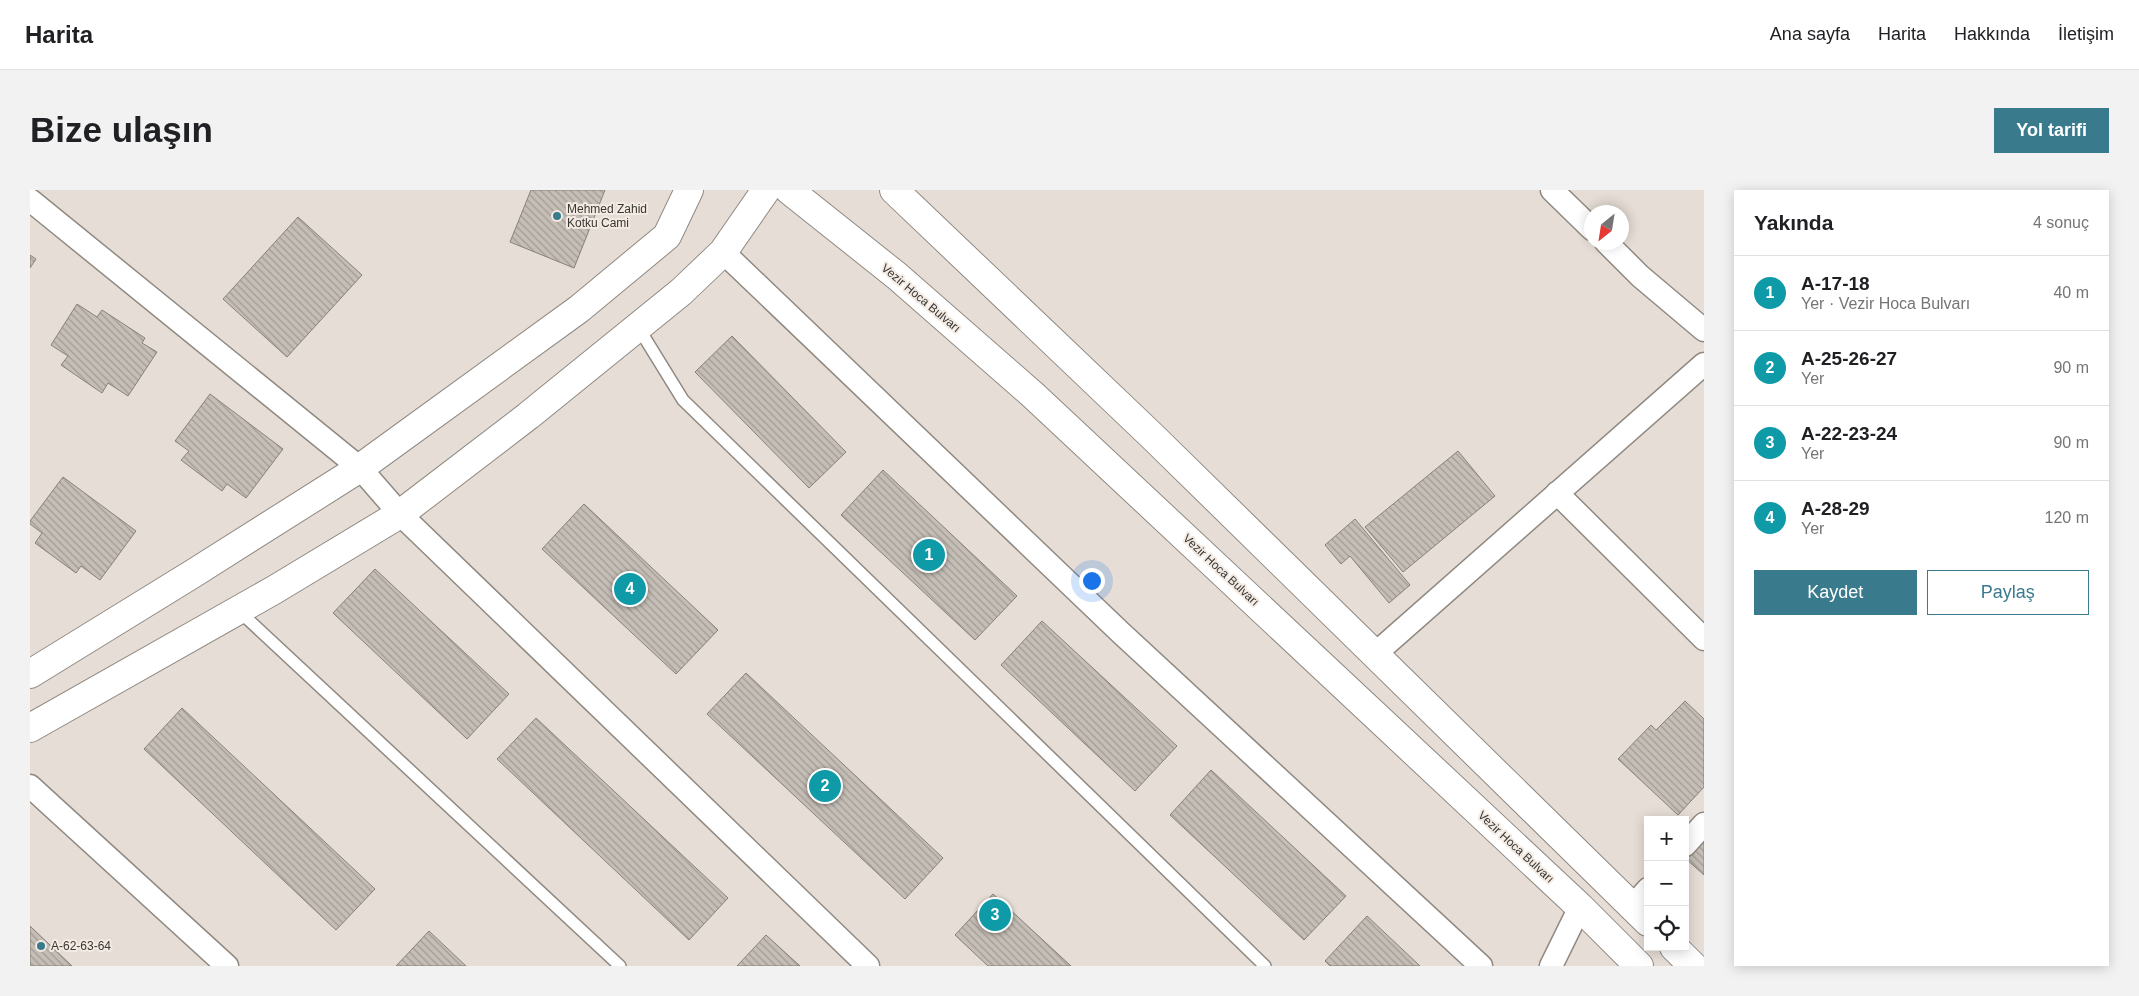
<!DOCTYPE html>
<html lang="tr">
<head>
<meta charset="utf-8">
<style>
	body { margin:0; font-family:Helvetica,sans-serif; background:#f2f2f2; color:#202124 }
	.controls { position:absolute; right:15px; bottom:15px; display:grid; overflow:hidden; border-radius:0px; box-shadow:0 2px 12px #0003 }
	.controls button { width:45px; height:45px; display:grid; place-items:center; padding:0; border:0; border-bottom:1px solid #e0e0e0; background:#fff; color:#202124; font:25px sans-serif }
	.compass { position:absolute; left:1554px; top:15px; width:45px; height:45px; border-radius:50%; background:#fff; box-shadow:0 2px 12px #0003; rotate:210deg }
	.you { position:absolute; left:1061px; top:390px; width:18px; height:18px; margin:-12px; border:4px solid #fff; border-radius:50%; background:#1a73e8; box-shadow:0 0 0 8px #1a73e833 }
	.badge { display:grid; place-items:center; width:32px; height:32px; border-radius:50%; background:#397a8d; color:#fff; font-size:16px; font-weight:700 }
	.pin { position:absolute; translate:-50% -50%; border:2px solid #fff; box-shadow:0 1px 5px #0006 }
	.list { margin:0; padding:0; list-style:none }
	h2 { display:flex; justify-content:space-between; align-items:center; height:65px; margin:0; padding:0 20px; font-size:21px }
	h2 small { font-size:16px; font-weight:400; color:#757577 }
	.list li { display:grid; grid-template-columns:32px 1fr auto; gap:15px; align-items:center; box-sizing:border-box; height:75px; padding:0 20px; border-top:1px solid #e0e0e0 }
	.list b { display:block; font-size:19px; white-space:nowrap }
	.list p { margin:0; font-size:16px; white-space:nowrap; color:#757577 }
	.list em { font-size:16px; font-style:normal; color:#757577 }
	.actions { display:flex; gap:10px; padding:15px 20px }
	.actions a { flex:1; padding:11px 0; border:1px solid #397a8d; border-radius:0px; text-align:center; font-size:18px; color:#397a8d }
	.actions .main { background:#397a8d; color:#fff }
	.icon { flex:none; width:28px; height:28px; fill:none; stroke:currentColor; stroke-width:2; stroke-linecap:round; stroke-linejoin:round }
	.map { position:relative; flex:none; width:1674px; height:776px; overflow:hidden; border-radius:0px }
	header { display:flex; align-items:center; gap:30px; box-sizing:border-box; height:70px; padding:0 25px; background:#fff; border-bottom:1px solid #e0e0e0 }
	header strong { font-size:24px }
	nav { display:flex; gap:28px; margin-inline-start:auto; font-size:18px }
	.intro { display:flex; align-items:center; justify-content:space-between; box-sizing:border-box; height:120px; padding:0 30px }
	h1 { margin:0; font-size:35px }
	.button { padding:12px 22px; border-radius:0px; background:#397a8d; color:#fff; font-size:18px; font-weight:700 }
	main { display:flex; gap:30px; padding:0 30px }
	aside { flex:1; background:#fff; border-radius:0px; box-shadow:0 2px 12px #0003 }
	.map>svg:first-child { display:block }
	.building { fill:url(#building-back-hatch); stroke:#878179 }
	.lines { fill:none; stroke-linecap:round; stroke-linejoin:round }
	.service-casing { stroke:#908982; stroke-width:14 }
	.minor-casing { stroke:#908982; stroke-width:25 }
	.secondary-casing { stroke:#908982; stroke-width:30 }
	.service { stroke:#fff; stroke-width:11 }
	.minor { stroke:#fff; stroke-width:22 }
	.secondary { stroke:#fff; stroke-width:28 }
	.poi-dot { fill:#397a8d; stroke:#f3ebe3; stroke-width:2 }
	.labels { text-anchor:middle; dominant-baseline:central; stroke-width:4; stroke-linejoin:round; paint-order:stroke }
	.poi-label { font-size:12px; fill:#393633; stroke:#f3ebe3; text-anchor:start }
	.street-label { font-size:12px; fill:#393633; stroke:#f3ebe3 }
</style>
</head>
<body>
<header>
<strong>Harita</strong>
<nav><a>Ana sayfa</a><a>Harita</a><a>Hakkında</a><a>İletişim</a></nav>
</header>
<div class="intro"><h1>Bize ulaşın</h1><a class="button">Yol tarifi</a></div>
<main>
<div class="map">
<svg width="1674" height="776" viewBox="0 0 1674 776">
	<defs>
		<pattern id="building-back-hatch" width="6" height="6" patternUnits="userSpaceOnUse" patternTransform="scale(1.25)"><rect width="6" height="6" fill="#c5beb6"/><path d="M-1 5l2 2M0 0l6 6M5-1l2 2" fill="none" stroke="#a19b95"/></pattern>
	</defs>
	<rect width="100%" height="100%" fill="#e6ded6"/>
	<g class="building">
		<path d="M501,0H575L544,78L480,52Z"/>
		<path d="M268,27L332,85L257,167L193,109Z"/>
		<path d="M0,65L6,69L0,78Z"/>
		<path d="M47,114L67,127L72,120L115,148L112,153L127,162L98,206L78,193L72,203L31,175L38,166L21,155Z"/>
		<path d="M702,146L816,262L779,298L665,182Z"/>
		<path d="M180,204L253,259L216,308L197,294L192,301L151,270L159,261L145,251Z"/>
		<path d="M1428,261L1465,306L1373,382L1335,337Z"/>
		<path d="M853,280L987,406L945,450L811,325Z"/>
		<path d="M33,287L106,341L70,390L51,376L46,383L5,353L12,343L0,334V331Z"/>
		<path d="M554,314L688,440L646,484L512,359Z"/>
		<path d="M1325,329L1380,395L1359,413L1320,366L1311,374L1295,355Z"/>
		<path d="M345,379L479,504L437,549L303,423Z"/>
		<path d="M1012,431L1147,556L1105,601L971,475Z"/>
		<path d="M716,483L913,668L875,709L677,524Z"/>
		<path d="M1655,511L1674,529V597L1648,625L1588,569L1621,535L1626,540Z"/>
		<path d="M152,518L345,699L306,740L114,559Z"/>
		<path d="M506,528L698,708L659,750L467,569Z"/>
		<path d="M1181,580L1316,706L1274,750L1140,625Z"/>
		<path d="M1674,645V685L1655,668Z"/>
		<path d="M963,704L1041,776H958L925,745Z"/>
		<path d="M1337,726L1390,776H1300L1295,771Z"/>
		<path d="M0,736L42,776H0Z"/>
		<path d="M399,741L436,776H366Z"/>
		<path d="M736,745L770,776H707Z"/>
	</g>
	<g class="lines">
		<defs>
			<g id="service">
				<path d="M608,137L653,210L1235,776"/>
				<path d="M209,421L590,776"/>
			</g>
			<g id="minor">
				<path d="M1522,0L1562,39"/>
				<path d="M0,10L330,278L370,324L838,776"/>
				<path d="M1576,52L1610,86L1674,140"/>
				<path d="M693,62L1090,442L1451,776"/>
				<path d="M1527,303L1674,449"/>
				<path d="M1345,464L1674,174"/>
				<path d="M0,596L197,776"/>
				<path d="M1655,655L1674,634"/>
				<path d="M1602,717L1618,699"/>
				<path d="M1521,776L1550,717"/>
			</g>
			<g id="secondary">
				<path d="M759,0L867,86L1003,205L1550,717L1609,776"/>
				<path d="M864,0L1121,245L1618,732"/>
				<path d="M0,484L164,383L330,278L549,119L637,46L659,0"/>
				<path d="M0,538L244,400L370,324L498,226L651,102L693,62L736,0"/>
				<path d="M1644,757L1663,776"/>
			</g>
		</defs>
		<use href="#service" class="service-casing"/>
		<use href="#minor" class="minor-casing"/>
		<use href="#secondary" class="secondary-casing"/>
		<use href="#service" class="service"/>
		<use href="#minor" class="minor"/>
		<use href="#secondary" class="secondary"/>
	</g>
	<g class="poi-dot">
		<circle cx="527" cy="26" r="5"/>
		<circle cx="11" cy="756" r="5"/>
	</g>
	<g class="labels">
		<g class="poi-label">
			<text x="537" y="19">Mehmed Zahid<tspan x="537" dy="14">Kotku Cami</tspan></text>
			<text x="21" y="756">A-62-63-64</text>
		</g>
		<g class="street-label">
			<text transform="translate(891 108) rotate(40)">Vezir Hoca Bulvarı</text>
			<text transform="translate(1191 380) rotate(43)">Vezir Hoca Bulvarı</text>
			<text transform="translate(1486 657) rotate(43)">Vezir Hoca Bulvarı</text>
		</g>
	</g>
</svg>
<div class="controls">
<button>+</button>
<button>−</button>
<button><svg class="icon" aria-label="locate" viewBox="0 0 24 24"><circle cx="12" cy="12" r="6"/><path d="M12 2v4M12 18v4M2 12h4M18 12h4"/></svg></button>
</div>
<svg class="compass" viewBox="-18 -18 36 36"><path d="M0-13l5 13h-10z" fill="#e53935"/><path d="M0 13l5-13h-10z" fill="#757577"/></svg>
<div class="you"></div>
<div class="pin badge" style="left:899px;top:365px;background:#0f9aa8">1</div>
<div class="pin badge" style="left:795px;top:596px;background:#0f9aa8">2</div>
<div class="pin badge" style="left:965px;top:725px;background:#0f9aa8">3</div>
<div class="pin badge" style="left:600px;top:399px;background:#0f9aa8">4</div>
</div>
<aside>
<h2>Yakında<small>4 sonuç</small></h2>
<ul class="list">
<li><span class="badge" style="background:#0f9aa8">1</span><div><b>A-17-18</b><p>Yer · Vezir Hoca Bulvarı</p></div><em>40 m</em></li>
<li><span class="badge" style="background:#0f9aa8">2</span><div><b>A-25-26-27</b><p>Yer</p></div><em>90 m</em></li>
<li><span class="badge" style="background:#0f9aa8">3</span><div><b>A-22-23-24</b><p>Yer</p></div><em>90 m</em></li>
<li><span class="badge" style="background:#0f9aa8">4</span><div><b>A-28-29</b><p>Yer</p></div><em>120 m</em></li>
</ul>
<div class="actions"><a class="main">Kaydet</a><a>Paylaş</a></div>
</aside>
</main>
</body>
</html>
